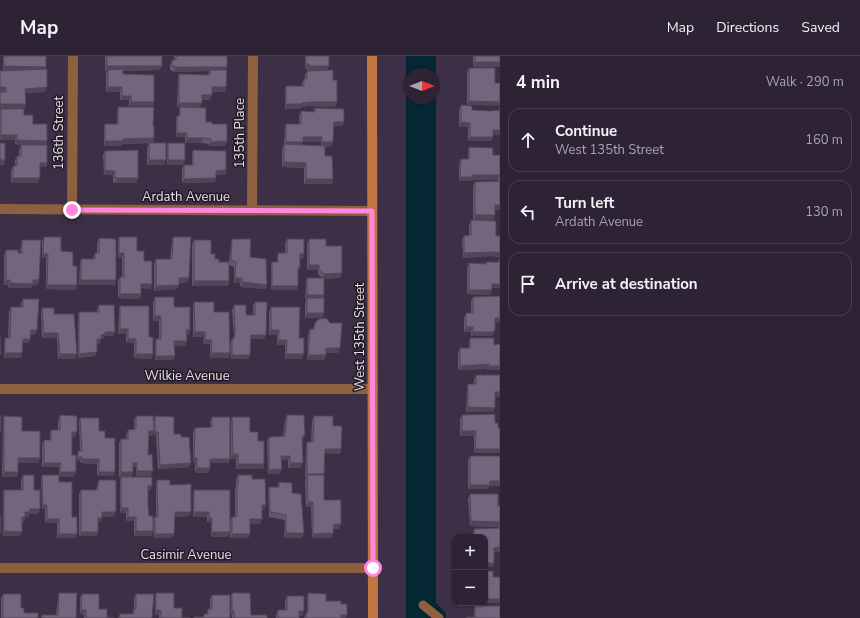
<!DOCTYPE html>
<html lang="en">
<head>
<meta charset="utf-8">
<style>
	body { margin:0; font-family:"Nunito Sans",sans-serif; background:#362b3c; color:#f1f3f6 }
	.controls { position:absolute; right:12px; bottom:12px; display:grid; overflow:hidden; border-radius:8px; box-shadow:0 1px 3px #0004 }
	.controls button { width:36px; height:36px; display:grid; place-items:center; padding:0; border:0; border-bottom:1px solid #49404f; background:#2e2334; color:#f1f3f6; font:20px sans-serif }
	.compass { position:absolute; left:404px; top:12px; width:36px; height:36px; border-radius:50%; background:#2e2334; box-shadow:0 1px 3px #0004; rotate:90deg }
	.stop { position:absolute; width:12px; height:12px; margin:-9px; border:3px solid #ff85df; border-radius:50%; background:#fff }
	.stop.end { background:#ff85df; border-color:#fff; box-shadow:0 1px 4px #0008 }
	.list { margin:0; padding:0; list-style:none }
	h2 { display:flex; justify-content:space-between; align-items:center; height:52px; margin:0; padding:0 16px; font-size:17px }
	h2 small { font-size:13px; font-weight:400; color:#a7a4ac }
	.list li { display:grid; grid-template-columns:26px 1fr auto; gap:12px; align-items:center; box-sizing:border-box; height:64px; margin:0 8px 8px; padding:0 8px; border:1px solid #49404f; border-radius:12px }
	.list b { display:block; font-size:15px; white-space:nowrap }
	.list p { margin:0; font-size:13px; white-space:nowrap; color:#a7a4ac }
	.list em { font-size:13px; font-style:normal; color:#a7a4ac }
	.icon { flex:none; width:22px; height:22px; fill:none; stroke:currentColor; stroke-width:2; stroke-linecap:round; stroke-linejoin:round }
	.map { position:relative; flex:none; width:500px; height:562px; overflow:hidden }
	header { display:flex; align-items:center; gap:24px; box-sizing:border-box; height:56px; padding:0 20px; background:#2e2334; border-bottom:1px solid #49404f }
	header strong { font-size:19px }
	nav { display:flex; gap:22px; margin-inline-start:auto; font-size:14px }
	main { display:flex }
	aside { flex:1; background:#2e2334 }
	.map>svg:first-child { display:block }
	.water { fill:#052633; fill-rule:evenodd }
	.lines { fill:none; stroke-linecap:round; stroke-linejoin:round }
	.lane { stroke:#8f6040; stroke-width:9 }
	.street { stroke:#8f6040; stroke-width:10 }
	.secondary { stroke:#c17641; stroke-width:10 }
	.wall { fill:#64566c; fill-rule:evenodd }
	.shaded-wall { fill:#514658 }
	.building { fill:#74647d; stroke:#514658 }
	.route { stroke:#ff85df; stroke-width:5 }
	.labels { text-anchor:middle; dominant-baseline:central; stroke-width:3; stroke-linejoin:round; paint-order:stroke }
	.street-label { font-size:13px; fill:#e8dfed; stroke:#211a24 }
</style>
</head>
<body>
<header>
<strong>Map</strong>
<nav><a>Map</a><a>Directions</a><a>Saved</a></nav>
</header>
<main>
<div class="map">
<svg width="500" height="562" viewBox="0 0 500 562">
	<rect width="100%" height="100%" fill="#3d2f45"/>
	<path class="water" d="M406,0H436V547L446,557V562H406ZM410,18H434V42H410Z"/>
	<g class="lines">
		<path class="lane" d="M423,549L439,562"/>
		<g class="street">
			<path d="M0,153L372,155"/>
			<path d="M72,154L73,0"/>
			<path d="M252,154L253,0"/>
			<path d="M0,333H373"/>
			<path d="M0,512H373"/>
		</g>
		<path class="secondary" d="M372,0L373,562"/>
	</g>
	<g class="wall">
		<path d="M3,0H46V11L45,14V36L25,37L24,53V59L33,68L46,89L47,107L46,111H40L38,127H11V115L13,110H15V104L17,100H19V94L21,89H15V84H0V55L1,53L3,15Z"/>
		<path d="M105,0H162L160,14L123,15V18L154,46L153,50H129V44H120V36H106V18L107,15H105Z"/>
		<path d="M174,0H227L225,14L226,31L225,36H212V39L210,44H202L200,51L206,66L212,68L225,90H209V88L201,87H185V81H176V65L177,60H179V55L180,51H177L178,23L179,18L208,19L209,15L174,16L170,14V9L172,4H174Z"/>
		<path d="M305,0H329V10L327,14L333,24L337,46L335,51L308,50L301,51L300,53H285V35L286,30H302V27L304,23H305V19L307,15V13H305Z"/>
		<path d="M473,0H500L473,11Z"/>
		<path d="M469,12L495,27L467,49V16Z"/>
		<path d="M461,49L472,54L490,55L499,54L500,51V79H493V81L491,85H468V71H459V54Z"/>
		<path d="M118,51L153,70L154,82L153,87L122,88L121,90H104V72L105,68H117V55Z"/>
		<path d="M315,52L344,66L342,70H334L331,91H325V100L333,123L332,128H304V112L282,111V93L284,88L285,72L286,68H299V60L301,55L313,56ZM303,86H321V90L301,89Z"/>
		<path d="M149,87L164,109H147V92Z"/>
		<path d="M168,87L185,104L183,109H167V92Z"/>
		<path d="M469,91L493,99H500V154H495L493,164H473V130L475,126L498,125V124H471L470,125H459V108L461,103H468V96Z"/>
		<path d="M193,94L226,114L225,119H216V122L215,126L182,127V113L184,109H192V99Z"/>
		<path d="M105,95L138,122L136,127H115L113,126V119H104L103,99Z"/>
		<path d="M471,164L496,180H500V230L499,232H492L490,239L467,238V212L469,207L486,208V206H498L500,201L491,200L463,202L462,184L464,180L469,179V169Z"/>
		<path d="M44,181L61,195L73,210L75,234L46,233V202H42V186Z"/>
		<path d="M119,181L137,195L144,205L152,228L150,233L141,232V238L140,243L118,242V225L120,221H122V202H118V185Z"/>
		<path d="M173,181L187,227H179L177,233L154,235V208L156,203H170L172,186Z"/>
		<path d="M99,182L115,229H79L80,207L81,203H93L95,197H97V187Z"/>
		<path d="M232,183L250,201L266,233L240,231V227H234V211L229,209V225L228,230H192V188L194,184L211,198L215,203L219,206L229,207L231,187Z"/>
		<path d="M287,183L303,203H300V211L298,215L297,234H271V210L272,206H277V202L278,197H285V187Z"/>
		<path d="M309,183L326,190L340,222L324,223V239L323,242L324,257L322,262H305V247L306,243H305L306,226L307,222H322L318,218V214H307V188Z"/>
		<path d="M22,184L39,224L37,229H33L31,232H8V229H4V199L6,194L20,197L21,188Z"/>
		<path d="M155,241L174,251L189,279H186L187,285L185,290H174L175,300L173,304H155V287L156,283H159V265H153V246Z"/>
		<path d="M473,241L500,263L499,267H495V274L493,279L491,280H471V276H464V262L466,257H471V245Z"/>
		<path d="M23,243L35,279H31L29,287H23L22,297L21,302H4V286L5,282H8L9,255L11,251H21V247Z"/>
		<path d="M194,246L214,256L230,297L228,302H210V288H203L204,281H193V250Z"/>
		<path d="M255,246L264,283H251L250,299L248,303H231L230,288L232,283H233L234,280L232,254L234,249L246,259H253V250Z"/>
		<path d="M99,249L113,280H104L103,283H101L99,288H97L95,300L78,302V261L79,256H97V253Z"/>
		<path d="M120,250L149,281L152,303L134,302V287H126V278H118L119,255Z"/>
		<path d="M271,251L299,282L302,303H285V289H277V279H269V256Z"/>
		<path d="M42,252L54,258L75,303H58L57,282H42L41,256Z"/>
		<path d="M315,267L340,292L338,297H326V299L324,304H307L308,278L310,273H313Z"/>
		<path d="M470,282L494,289L500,288V340L495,341V352L493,356H466L467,332L468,328H474V323L476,319H499L500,318V314H487V313L458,314V297L460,292H469V287Z"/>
		<path d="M60,359L75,381H72V399L74,421H59V426L72,461L75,482H57V467H45V453H42L41,423L42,419H59V411H42V388L44,384H50V378L51,374H58V364Z"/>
		<path d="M287,359L303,384H302L303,407L301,412H288V404H282L280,418H268L267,385L269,381H283L285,364Z"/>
		<path d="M462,359L495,367L498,372H500V397H474V380H460V363Z"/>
		<path d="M4,360L22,375L40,402L38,407H18V416L17,421H2L3,365Z"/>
		<path d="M136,360L154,365L155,360L174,378L181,381L191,407L189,411L158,413L156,380H154V376L152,380H149L148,399L151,420H136V411H133V416L131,421L150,435H148V448L149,460L152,480H134V465H126V457H120V425L121,421H119V387L121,383H126V379L128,374H134V364Z"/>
		<path d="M314,360L333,370L341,393L340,398L324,397L323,419L324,444L339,473H333V477L331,482H312L311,451H306L305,424L306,422H305L306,390L307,386H311L312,364Z"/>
		<path d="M212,361L230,403L229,407H210L209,417H195V407H193V376L195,372L211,371L210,366Z"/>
		<path d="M232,361L250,376L258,385L264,408L263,413H236V403H231V366Z"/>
		<path d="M80,362L99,375L105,382L114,420H97V408L80,407V405H77V400L78,395H80L79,366Z"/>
		<path d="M500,399V430H489L488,433H468V404L470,400H500Z"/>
		<path d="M23,419L34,434L40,453L38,458H29L28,461H25L24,466H22L20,480H3V438L4,434H21V424Z"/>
		<path d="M238,419L252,423L264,454H262L260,468H250V478L248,482H230V465L232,461H235V434L236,430V424Z"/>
		<path d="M99,424L115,458L113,461H102L100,466H98L97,480H79V438L81,434H96L97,429Z"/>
		<path d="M157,424L170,429L191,456L189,460L175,461L174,478L172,482H154L153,465L155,461H156V428Z"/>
		<path d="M279,426L292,437L304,477L302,482H284L285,464L269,461L268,435L269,431H278Z"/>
		<path d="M194,434L228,481H211V466H207V461H193V439Z"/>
		<path d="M470,438L498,450H500V496H494V507L493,511L485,481H473V478L474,473L499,472V471L470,470L468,443Z"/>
		<path d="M493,521H500V562L474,561V554L475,550H500V547H487Z"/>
		<path d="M59,537L76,562H41L42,559H56L58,542Z"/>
		<path d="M156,537L174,552L182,562H190H159V559H155V541Z"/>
		<path d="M232,537L251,559L267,562H232V559H231V542Z"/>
		<path d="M308,537L326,545L341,548L346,562H304L306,557H307V542Z"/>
		<path d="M3,538L21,552L24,557L38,562H1V542Z"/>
		<path d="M82,538L99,553L107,562H114H84V559L80,558V542Z"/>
		<path d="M136,538L152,562H118L120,558H132L134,552V542Z"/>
		<path d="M212,539L230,562H194V561H203L204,558H207L208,553H210V543Z"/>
		<path d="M287,540L304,555L302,560H299V562H276V559L278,554H285V544Z"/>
	</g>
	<g class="shaded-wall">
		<path d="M475,6H500V11H473Z"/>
		<path d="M306,8H309L307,13H305Z"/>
		<path d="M4,10L46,11L44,16L3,15Z"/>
		<path d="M107,10H162L160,14L105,15Z"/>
		<path d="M309,10H329L327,15H307Z"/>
		<path d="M176,11H227L225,15L210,14L209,15L174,16Z"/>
		<path d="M0,31H6L4,36H0Z"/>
		<path d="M47,31L45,36L24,37L25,33Z"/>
		<path d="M108,31H122L120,36H106Z"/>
		<path d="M212,31H226L225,36H210Z"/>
		<path d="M202,39H212L210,44H200Z"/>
		<path d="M122,40H131L129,44H120Z"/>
		<path d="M469,45L500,46V50L467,49Z"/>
		<path d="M131,46H154L153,50H129Z"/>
		<path d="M310,46H337L335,51L308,50L301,51L300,53H285L286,48Z"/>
		<path d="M179,47H202L200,51H177Z"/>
		<path d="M0,48H26L24,53H0Z"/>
		<path d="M334,66H344L342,70H333Z"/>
		<path d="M461,66L470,67L468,71H459Z"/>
		<path d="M493,74H500V79H491Z"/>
		<path d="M177,77H187L185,81H176Z"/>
		<path d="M1,79H17L15,84H0Z"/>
		<path d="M303,81H322L321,86H301Z"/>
		<path d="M470,81H493L491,85H468Z"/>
		<path d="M154,82L153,87L122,88L121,90H104L105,85L123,83Z"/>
		<path d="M187,82H203L201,87H185Z"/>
		<path d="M17,84L47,85L46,90L15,89Z"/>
		<path d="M227,85L225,90H209L211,86Z"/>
		<path d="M286,86H303L301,90H284Z"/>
		<path d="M322,86H333L331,91H321Z"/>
		<path d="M0,104H5L4,109H0Z"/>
		<path d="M149,104H166L164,109H147Z"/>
		<path d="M168,104H185L183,109H167Z"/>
		<path d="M284,106L306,107L304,112L282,111Z"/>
		<path d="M40,107H47L46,111H38Z"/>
		<path d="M105,114L115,115L113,119H104Z"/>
		<path d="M226,114L225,119H215L216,115Z"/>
		<path d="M472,119H500L498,124H471L470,125H459L460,121Z"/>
		<path d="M13,122H40L38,127H11Z"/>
		<path d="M117,122H138L136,127H115Z"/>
		<path d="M216,122L215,126L182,127L184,123Z"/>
		<path d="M306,123H333L332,128H304Z"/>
		<path d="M495,149H500V154H493Z"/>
		<path d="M475,159H495L493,164H473Z"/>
		<path d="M493,196L500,197V201L491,200L463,202L464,197Z"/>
		<path d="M119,197H124L122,202H118Z"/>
		<path d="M43,198H48L46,202H42Z"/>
		<path d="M300,198H304L303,203H298Z"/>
		<path d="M309,209H319L318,214H307Z"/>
		<path d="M342,217L340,222L322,223L324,218Z"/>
		<path d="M179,222H189L187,227H177Z"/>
		<path d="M235,222H242L240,227H234Z"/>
		<path d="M6,224H10L8,229H4Z"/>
		<path d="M33,224H39L37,229H33L31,232H8L10,227Z"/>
		<path d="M81,224H116L115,229H79Z"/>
		<path d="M194,225H229L228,230H192Z"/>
		<path d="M242,226L267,229L266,233L240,231Z"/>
		<path d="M141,228H152L150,233L140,232Z"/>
		<path d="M492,228H500L499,232H491Z"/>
		<path d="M47,229H77L75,234L46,233Z"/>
		<path d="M179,229L177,233L154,235L156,230Z"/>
		<path d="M272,230H298L297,234H271Z"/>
		<path d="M469,234H492L490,239L467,238Z"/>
		<path d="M120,238H141L140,243L118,242Z"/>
		<path d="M307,239H324L323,244L307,242L306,243H305Z"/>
		<path d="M307,257H324L322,262H305Z"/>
		<path d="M500,259V263L499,267H493L495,262Z"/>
		<path d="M155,260H161L159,265H153Z"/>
		<path d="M466,271H473L471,276H464Z"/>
		<path d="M120,273H128L126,278H118Z"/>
		<path d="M31,274H37L35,279H29Z"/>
		<path d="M186,274H190L189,279H185Z"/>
		<path d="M271,274H279L277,279H269Z"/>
		<path d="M495,274L493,279L491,280H471L473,276Z"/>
		<path d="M105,276H115L113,280H104L103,283H99L101,279Z"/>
		<path d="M195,276H205L204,281H193Z"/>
		<path d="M44,277H58L57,282H42Z"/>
		<path d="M251,279H266L264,283H250Z"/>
		<path d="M23,283H30L29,287H21Z"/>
		<path d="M97,283H101L99,288H95Z"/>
		<path d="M128,283H136L134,287H126Z"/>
		<path d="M205,284H212L210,288H203Z"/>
		<path d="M278,284H287L285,289H277Z"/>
		<path d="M174,285H187L185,290H173Z"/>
		<path d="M326,292H340L338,297H324Z"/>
		<path d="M97,296L95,300L78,302L79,298Z"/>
		<path d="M5,297H22L21,302H4Z"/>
		<path d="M211,297H230L228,302H210Z"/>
		<path d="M60,298H77L75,303H58Z"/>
		<path d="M136,298H153L152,303L134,302Z"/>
		<path d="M286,298H304L302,303H285Z"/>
		<path d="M232,299H250L248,303H231Z"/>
		<path d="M308,299H326L324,304H307Z"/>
		<path d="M156,300H175L173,304H155Z"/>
		<path d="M489,308L487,313L458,314L460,310Z"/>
		<path d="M489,310H500V314H487Z"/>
		<path d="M495,336H500V340L493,341Z"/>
		<path d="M468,351L495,352L493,356H466Z"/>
		<path d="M149,375H154L152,380H147Z"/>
		<path d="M462,375H476L474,380H460Z"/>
		<path d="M72,376H77L75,381H71Z"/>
		<path d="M155,376H158L156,380H154Z"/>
		<path d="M302,380H305L303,384H301Z"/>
		<path d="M325,393H341L340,398L323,397Z"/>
		<path d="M475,393H500V397H474Z"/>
		<path d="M233,398H238L236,403H231Z"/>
		<path d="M281,400H290L288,404H280Z"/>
		<path d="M78,401H82L80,405H77Z"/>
		<path d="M18,402H40L38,407H17Z"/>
		<path d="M194,402H197L195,407H193Z"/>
		<path d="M82,403H99L97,408L80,407Z"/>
		<path d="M210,403H230L229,407H209Z"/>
		<path d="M44,407H61L59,411H42Z"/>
		<path d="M133,407H137L136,411H131Z"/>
		<path d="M191,407L189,411L158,413L160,409Z"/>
		<path d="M290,407H303L301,412H288Z"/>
		<path d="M238,408H264L263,413H236Z"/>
		<path d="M197,412H210L209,417H195Z"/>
		<path d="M282,413L280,418H268L269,414Z"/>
		<path d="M137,415H153L151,420H136Z"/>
		<path d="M4,416H18L17,421H2Z"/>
		<path d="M60,416H76L74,421H59Z"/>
		<path d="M99,416H115L114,420H97Z"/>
		<path d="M121,416H133L131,421H119Z"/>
		<path d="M307,418H324L322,422L307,419L306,422H305Z"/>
		<path d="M490,425H500V430H489L488,433H468L470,429Z"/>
		<path d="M148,430H152L150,435H146Z"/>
		<path d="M308,446H313L311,451H306Z"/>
		<path d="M43,449H47L45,453H42Z"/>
		<path d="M262,449H266L264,454H260Z"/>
		<path d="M121,452H128L126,457H120Z"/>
		<path d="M30,453H40L38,458H29L28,461H24L25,456Z"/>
		<path d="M116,454L115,458L113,461H100L102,456Z"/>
		<path d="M175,456H191L189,460L173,461Z"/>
		<path d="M194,456H209L207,461H193Z"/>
		<path d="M22,461H25L24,466H20Z"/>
		<path d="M128,461H136L134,465H126Z"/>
		<path d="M98,462H102L100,466H97Z"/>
		<path d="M209,462H212L211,466H207Z"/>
		<path d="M47,463H59L57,467H45Z"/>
		<path d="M250,463H262L260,468H248Z"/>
		<path d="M471,465L500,466V467L499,471L470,470Z"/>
		<path d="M334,468H341L339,473H332Z"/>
		<path d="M4,475L22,476L20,480H3Z"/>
		<path d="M136,475H153L152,480H134Z"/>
		<path d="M81,476H98L97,480H79Z"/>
		<path d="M212,476H230L228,481H211Z"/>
		<path d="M286,477H304L302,482H284Z"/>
		<path d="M333,477L331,482H312L313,478Z"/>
		<path d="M59,478H77L75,482H57Z"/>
		<path d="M155,478H174L172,482H154Z"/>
		<path d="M232,478H250L248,482H230Z"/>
		<path d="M500,491V496H493L494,492Z"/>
		<path d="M485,507H494L493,511H485Z"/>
		<path d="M485,541H488L487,546H485Z"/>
		<path d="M488,543H500V547H487Z"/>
		<path d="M460,547H472L471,550L458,551Z"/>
		<path d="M81,554H86L84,559L80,558Z"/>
		<path d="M156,554H161L159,559H155Z"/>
		<path d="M232,555H234L232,559H231Z"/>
		<path d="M299,555H304L302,560H298Z"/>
		<path d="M341,559H347L346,562H340Z"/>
	</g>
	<g class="building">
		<path d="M4,0H46V11L4,10Z"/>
		<rect x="107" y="0" width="55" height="10"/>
		<path d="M176,0H227V11H176L172,10V4H176Z"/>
		<path d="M306,0H329V10H309V8H306Z"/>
		<rect x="475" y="0" width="25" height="6"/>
		<path d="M469,12H495V27H500V46L469,45Z"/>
		<path d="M47,13V31L25,33L26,48H0V36H6V31H0V15Z"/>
		<path d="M123,13V18L154,19V46H131V40H122V31H108V14Z"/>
		<path d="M210,14H227L226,31H212V39H202V47H179V18L210,19Z"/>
		<path d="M333,14V24H337V46H310L302,47V48H286V30H304V23H307V15Z"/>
		<path d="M461,49L472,50V54L490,55L500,54V74H493V81H470V67L461,66Z"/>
		<path d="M118,51H154L153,70H154V82L123,83V85H105V68H118Z"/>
		<path d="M180,51L206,52V66H212V68H227V85L211,86V83L203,82H187V77H177V60H180Z"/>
		<path d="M315,52L344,53V66H334L333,86H322V81H303V86H286V68H301V55L315,56Z"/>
		<path d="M1,53H24V59H33V68H47V85L17,84V79H1Z"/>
		<rect x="0" y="87" width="5" height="17"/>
		<rect x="149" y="87" width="17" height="17"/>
		<rect x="168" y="87" width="17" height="17"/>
		<path d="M284,88L325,90V100H332L333,123H306V107L284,106Z"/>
		<path d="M21,89H47V107H40V122H13V110H17V100H21Z"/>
		<path d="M469,91L493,92V99H500V119H472V121H460L461,103H469Z"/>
		<path d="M138,94V122H115V115L105,114V95Z"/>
		<path d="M193,94L226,95V114L216,115V122L184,123V109H193Z"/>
		<path d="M500,125V149H495V159H475V126Z"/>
		<path d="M471,164L496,165V180H500V197L493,196L464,197V180L471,179Z"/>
		<path d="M44,181H61V195L73,196V210H77V229H47L48,198H43Z"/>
		<path d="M119,181H137V195H144V205H152V228H141V238H120V221H124V197H119Z"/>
		<path d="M173,181H191L189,222H179V229L156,230V203H172Z"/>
		<path d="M99,182L116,183V224H81V203H95V197H99Z"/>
		<path d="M232,183H251L250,201L266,203L267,229L242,226V222H235L236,206L231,204Z"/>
		<path d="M287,183H304V198H300V211H298V230H272V206H278V197H287Z"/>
		<path d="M309,183H326V190H342V217L324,218L319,213V209H309Z"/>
		<path d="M22,184H41L39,224H33V228L10,227V224H6V194H18V197H22Z"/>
		<path d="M194,184H211V198H215V203H219V206H229V225H194Z"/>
		<path d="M500,202V228H492V234H469V207L486,208V206H500Z"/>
		<rect x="307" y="222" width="17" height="17"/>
		<path d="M500,240V262H495V274L492,276H473V271H466V257H473V241Z"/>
		<path d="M155,241H174V251H190V274H186L187,285H174L175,300H156V283H161V260H155Z"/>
		<rect x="307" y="242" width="17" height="15"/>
		<path d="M23,243H39L37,274H31L30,283H23L22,297H5V282H10L11,251H23Z"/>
		<path d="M194,246H214V256H229L230,297H211L212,284H205V276H195Z"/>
		<path d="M255,246H267L266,279H251L250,299H232V283H234L235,275L234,249H246V259H255Z"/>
		<path d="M99,249H114L115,276H105V278L101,279V283H97V296L79,298V256H99Z"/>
		<path d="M120,250H149V281H153V298H136V283H128V273H120Z"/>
		<path d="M271,251H300L299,282H304V298H286L287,284H278L279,274H271Z"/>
		<path d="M42,252H54V258H74L77,298H60L58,277H44Z"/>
		<path d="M326,262L330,267H342L340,292H326V299H308L310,273H314L315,267L319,263Z"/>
		<path d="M0,279L1,298H0Z"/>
		<path d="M470,282H494V289L500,288V310H489V308L460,310V292H470Z"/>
		<path d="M476,319H500V336H495V352L468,351V328H476Z"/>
		<path d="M495,358V367H498V372H500V393H475L476,375H462V359Z"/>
		<rect x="0" y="359" width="1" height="17"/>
		<path d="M60,359L77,360V376H72V399H76V416H60L61,407H44V384H51V374H60Z"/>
		<path d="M287,359H304L305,380H302L303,407H290V400H281L282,413L269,414V381L285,380Z"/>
		<path d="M4,360L22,361V375H40V402H18V416H4Z"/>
		<path d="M136,360H153L154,375H149L148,399L152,398L153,415H137V407H133V416H121V383H128V374L136,373Z"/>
		<path d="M155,360L174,361V378H181V381H189L191,407L160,409L158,376H155Z"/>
		<path d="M314,360H333V370H341L342,372L341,393H325L324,418H307V386H313Z"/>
		<path d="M212,361H230V403H210V412H197V402H194L195,372L212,371Z"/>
		<path d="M232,361H250V376H258V385H264V408H238V398H233Z"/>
		<path d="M80,362H99V375H105V382H115V416H99V403H82V401H78V395H82Z"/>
		<path d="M470,400H500V425H490L489,429H470Z"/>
		<path d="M23,419H34V434H40V453H30V456H25V461H22V476L4,475V434H23Z"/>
		<path d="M42,419H59V426H72V461H77V478H59V463H47V449H43Z"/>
		<path d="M238,419H252V423H265L266,449H262V463H250V478H232V461H237V429H238Z"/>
		<path d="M307,419H324V444H341V468H334L333,477L313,478V446H308Z"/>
		<path d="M121,421H152V430H148V448L149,460H153V475H136V461H128V452H121Z"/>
		<path d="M99,424H116V454L115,456H102V462H98V476H81V434H97Z"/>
		<path d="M157,424H170V429L191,428V456H175L174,478H155V461H158Z"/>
		<path d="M279,426L292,427V437L301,438L304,477H286V459L270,456L269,431H279Z"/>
		<path d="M194,434H230V476H212V462H209V456H194Z"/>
		<path d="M470,438H498V450H500V466L471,465Z"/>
		<rect x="0" y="460" width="1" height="16"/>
		<path d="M500,472V491L494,492V507H485V481H475L474,473Z"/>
		<path d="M485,515H493V521H500V543H488V541H485Z"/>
		<path d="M59,537H77L76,562H42V559H58Z"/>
		<path d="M156,537H174V552H182V562H190H161V554H156Z"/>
		<path d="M232,537H250L251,559H267V562H234V555H232Z"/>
		<path d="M308,537L326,538V545H341V548H347V559H341V562H306V557H308Z"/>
		<path d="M3,538H21V552H24V557H38V562H3Z"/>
		<path d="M82,538H99V553H107V562H114H86V554H81Z"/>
		<path d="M136,538H154L152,562H120V558H134V552L136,553Z"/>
		<path d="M212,539H230V562H194V561H204V558H208V553H212Z"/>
		<path d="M287,540H304V555H299V562H278V554H287Z"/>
		<path d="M475,550H500V562H467V561H475Z"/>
	</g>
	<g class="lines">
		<path class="route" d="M72,154L372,155L373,512"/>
	</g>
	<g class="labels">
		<g class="street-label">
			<text transform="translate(59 77) rotate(-90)">136th Street</text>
			<text transform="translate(240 77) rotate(-90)">135th Place</text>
			<text x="186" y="141">Ardath Avenue</text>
			<text transform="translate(360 281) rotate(-90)">West 135th Street</text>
			<text x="187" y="320">Wilkie Avenue</text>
			<text x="186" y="499">Casimir Avenue</text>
		</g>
	</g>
</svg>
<div class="controls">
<button>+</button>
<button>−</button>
</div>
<svg class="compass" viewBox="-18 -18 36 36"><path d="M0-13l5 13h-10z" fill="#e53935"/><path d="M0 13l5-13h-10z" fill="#a7a4ac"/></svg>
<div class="stop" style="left:373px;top:512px"></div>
<div class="stop end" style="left:72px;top:154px"></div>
</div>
<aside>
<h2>4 min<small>Walk · 290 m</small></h2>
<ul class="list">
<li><svg class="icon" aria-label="ahead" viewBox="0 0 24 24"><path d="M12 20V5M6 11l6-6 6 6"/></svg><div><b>Continue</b><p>West 135th Street</p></div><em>160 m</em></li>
<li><svg class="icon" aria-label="left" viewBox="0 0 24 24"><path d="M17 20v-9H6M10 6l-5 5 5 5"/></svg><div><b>Turn left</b><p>Ardath Avenue</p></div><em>130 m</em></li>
<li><svg class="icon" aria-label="arrive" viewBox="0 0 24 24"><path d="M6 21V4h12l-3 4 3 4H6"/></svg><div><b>Arrive at destination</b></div></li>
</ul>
</aside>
</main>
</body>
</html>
